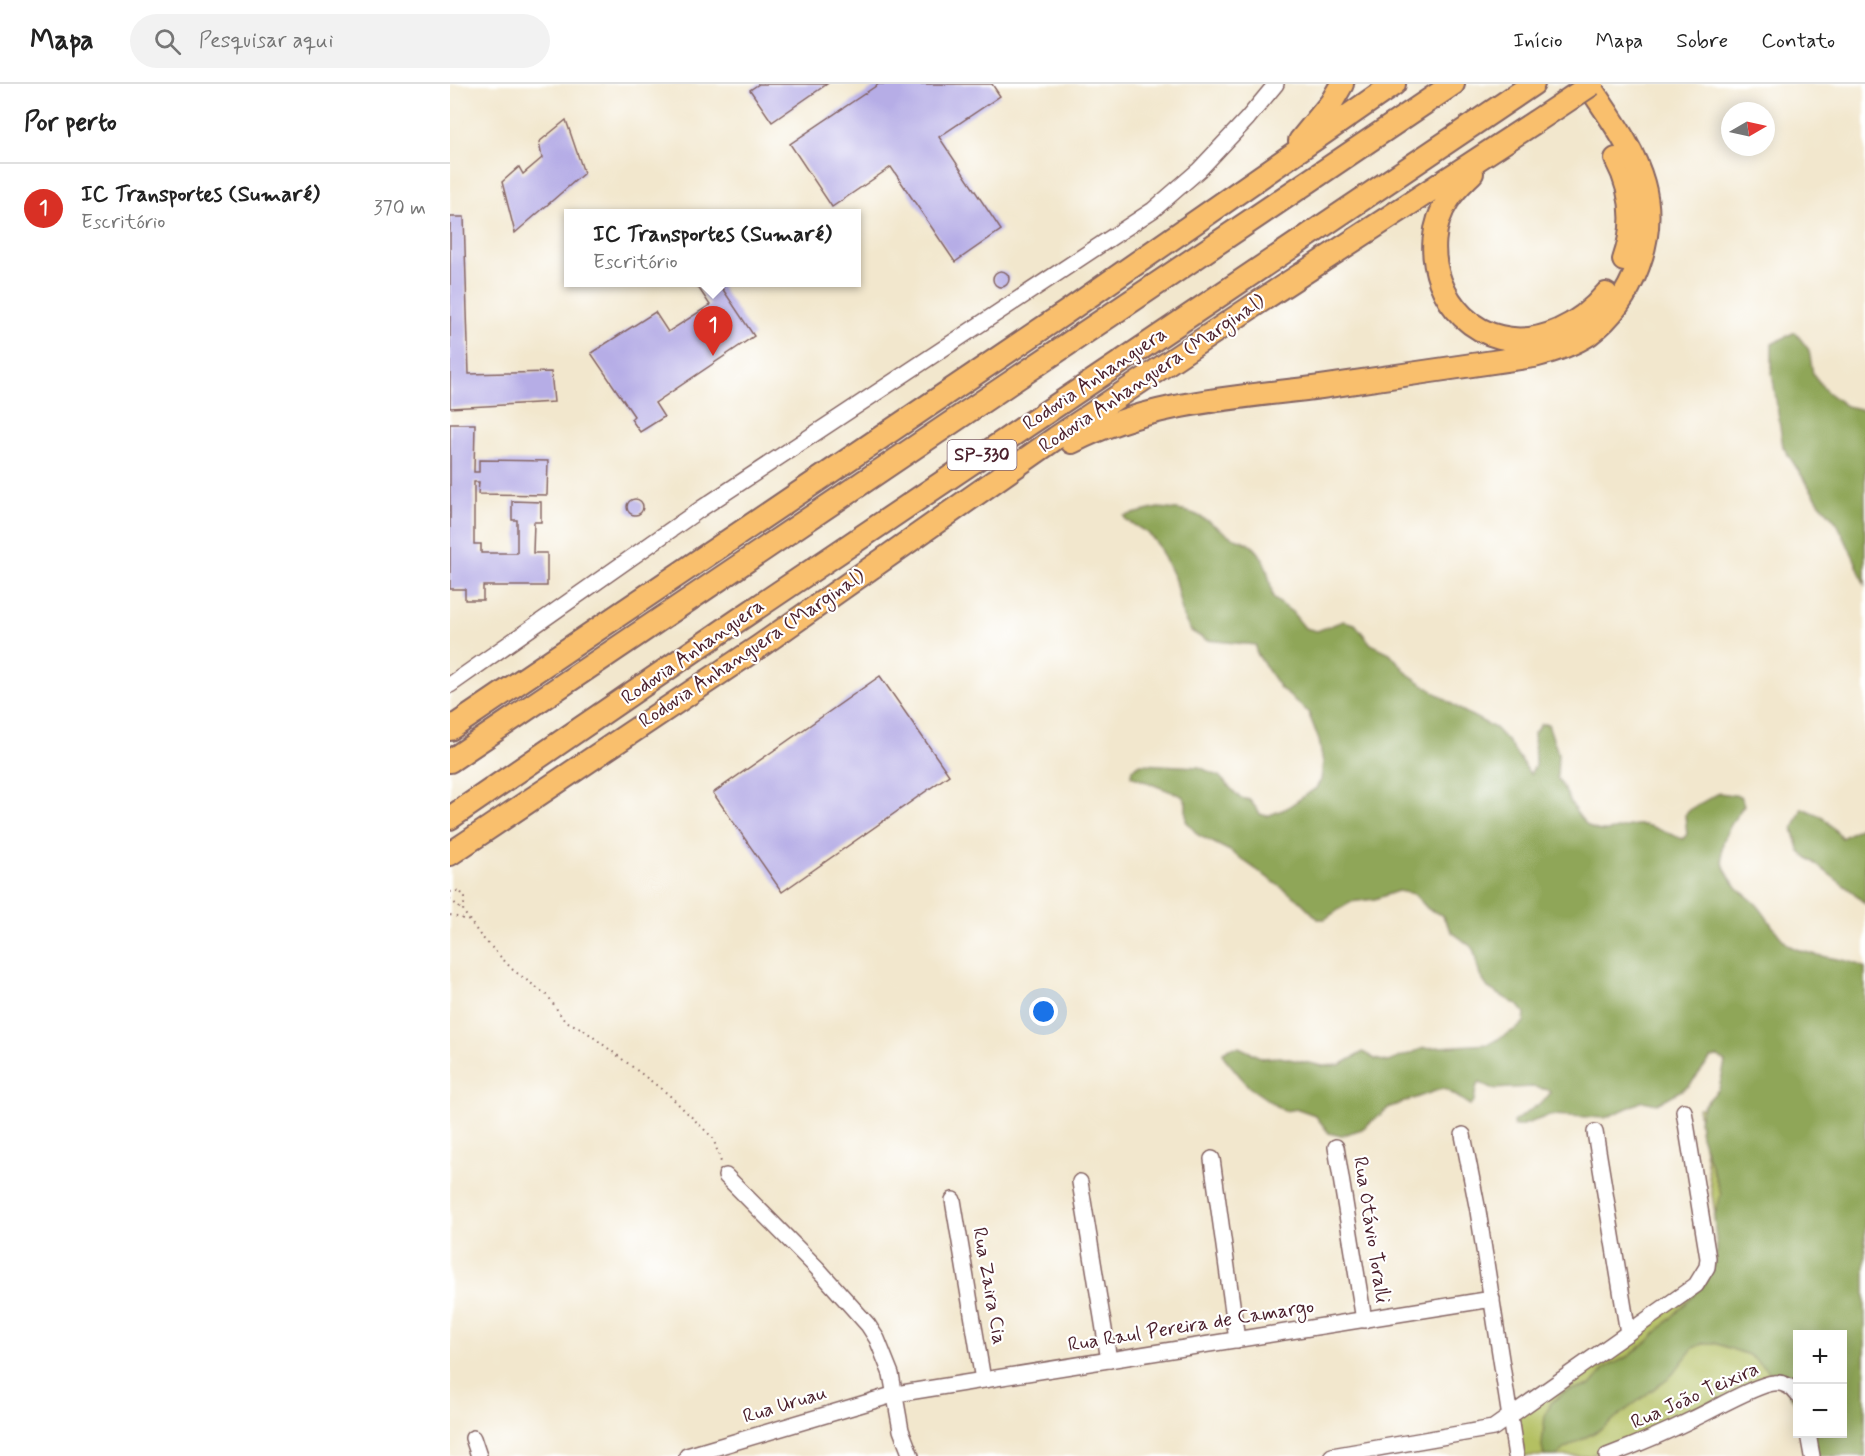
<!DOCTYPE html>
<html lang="pt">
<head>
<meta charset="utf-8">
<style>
	body { margin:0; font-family:Mynerve,sans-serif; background:#f2f2f2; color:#222 }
	.controls { position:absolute; right:18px; bottom:18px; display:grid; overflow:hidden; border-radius:0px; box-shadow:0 3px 15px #0003 }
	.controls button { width:54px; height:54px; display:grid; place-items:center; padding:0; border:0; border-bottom:2px solid #e0e0e0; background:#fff; color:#222; font:30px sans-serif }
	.compass { position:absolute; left:1271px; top:18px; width:54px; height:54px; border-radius:50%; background:#fff; box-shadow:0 3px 15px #0003; rotate:81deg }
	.you { position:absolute; left:594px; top:928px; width:21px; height:21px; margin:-15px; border:4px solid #fff; border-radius:50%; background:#1a73e8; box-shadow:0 0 0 9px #1a73e833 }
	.badge { display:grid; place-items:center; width:39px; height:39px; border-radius:50%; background:#d93025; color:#fff; font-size:20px; font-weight:700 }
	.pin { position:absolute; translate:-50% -50px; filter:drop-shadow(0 2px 3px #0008) }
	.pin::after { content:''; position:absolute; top:32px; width:21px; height:18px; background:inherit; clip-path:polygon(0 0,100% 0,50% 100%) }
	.popup { position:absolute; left:114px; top:125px; width:297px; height:78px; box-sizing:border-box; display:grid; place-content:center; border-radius:0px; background:#fff; filter:drop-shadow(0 2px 4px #0005); font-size:20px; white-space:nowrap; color:#767676 }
	.popup b { font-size:22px; color:#222 }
	.popup::after { content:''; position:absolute; left:50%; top:100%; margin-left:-12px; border:12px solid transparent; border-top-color:#fff }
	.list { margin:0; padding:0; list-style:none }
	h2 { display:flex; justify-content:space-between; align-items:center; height:78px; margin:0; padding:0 24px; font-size:26px }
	h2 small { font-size:20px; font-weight:400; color:#767676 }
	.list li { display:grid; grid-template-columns:39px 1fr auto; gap:18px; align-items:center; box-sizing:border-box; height:90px; padding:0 24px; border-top:2px solid #e0e0e0 }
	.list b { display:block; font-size:22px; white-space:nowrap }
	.list p { margin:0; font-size:20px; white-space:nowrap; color:#767676 }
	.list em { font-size:20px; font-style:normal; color:#767676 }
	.icon { flex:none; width:33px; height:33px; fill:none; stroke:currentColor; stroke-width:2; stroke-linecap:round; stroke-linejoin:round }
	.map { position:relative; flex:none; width:1415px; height:1372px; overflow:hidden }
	header { display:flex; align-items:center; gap:36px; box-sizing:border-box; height:84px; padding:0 30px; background:#fff; border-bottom:2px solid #e0e0e0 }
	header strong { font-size:28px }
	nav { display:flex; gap:33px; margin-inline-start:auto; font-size:21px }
	.search { width:420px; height:54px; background:#f2f2f2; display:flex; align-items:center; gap:15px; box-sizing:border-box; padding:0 21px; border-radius:33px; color:#767676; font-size:22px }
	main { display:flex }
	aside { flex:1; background:#fff }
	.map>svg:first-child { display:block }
	.green { fill:#b4c062; stroke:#7f7046; stroke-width:1.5 }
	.forest { fill:#8fa658; stroke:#6c6242; stroke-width:1.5 }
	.building { fill:#b6ade6 }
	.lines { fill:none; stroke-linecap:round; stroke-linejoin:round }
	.minor-casing { stroke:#856564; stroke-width:18 }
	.highway-casing { stroke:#856564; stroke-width:26 }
	.path { stroke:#856564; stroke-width:2; stroke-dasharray:1.5 4.5; stroke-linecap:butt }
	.minor { stroke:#fff; stroke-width:15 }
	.highway { stroke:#f9bf6d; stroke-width:22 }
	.highway-bridge-casing { stroke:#856564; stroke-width:26; stroke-linecap:butt }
	.highway-bridge { stroke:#f9bf6d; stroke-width:22 }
	.labels { text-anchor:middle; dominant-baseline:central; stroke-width:4.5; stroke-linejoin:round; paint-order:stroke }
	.shield { fill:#fff; stroke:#80626b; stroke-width:1.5 }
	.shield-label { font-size:18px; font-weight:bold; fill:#4a1f2b }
	.street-label { font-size:20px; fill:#4a1f2b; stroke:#fff }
</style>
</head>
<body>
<header>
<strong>Mapa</strong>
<div class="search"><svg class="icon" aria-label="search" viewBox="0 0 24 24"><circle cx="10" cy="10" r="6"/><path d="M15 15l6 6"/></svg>Pesquisar aqui</div>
<nav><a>Início</a><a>Mapa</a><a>Sobre</a><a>Contato</a></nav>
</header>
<main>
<aside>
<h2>Por perto<small></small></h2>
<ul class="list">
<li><span class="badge">1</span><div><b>IC Transportes (Sumaré)</b><p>Escritório</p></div><em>370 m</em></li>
</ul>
</aside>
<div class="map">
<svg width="1415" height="1372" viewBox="0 0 1415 1372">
	<rect width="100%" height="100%" fill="#fff"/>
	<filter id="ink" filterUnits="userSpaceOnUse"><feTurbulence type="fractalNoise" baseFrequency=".0167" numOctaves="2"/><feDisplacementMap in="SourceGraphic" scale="12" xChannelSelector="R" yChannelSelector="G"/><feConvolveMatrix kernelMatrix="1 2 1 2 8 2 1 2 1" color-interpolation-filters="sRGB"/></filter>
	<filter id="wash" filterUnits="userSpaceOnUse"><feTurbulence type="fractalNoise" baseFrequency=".008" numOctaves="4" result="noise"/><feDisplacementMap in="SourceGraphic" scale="24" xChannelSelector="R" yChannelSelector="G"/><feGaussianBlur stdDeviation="1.35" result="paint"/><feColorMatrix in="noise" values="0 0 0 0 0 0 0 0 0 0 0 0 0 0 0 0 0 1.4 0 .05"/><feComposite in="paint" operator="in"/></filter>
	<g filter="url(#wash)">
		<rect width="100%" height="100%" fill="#f2e7cd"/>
		<path class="green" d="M1392,1000L1415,1372L1392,1350V1250H1348L1347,1295L1321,1291L1188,1354L1139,1372H1074L1063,1335L1273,1179L1248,1024Z"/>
		<g class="forest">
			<path d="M1345,248L1359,266L1363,290L1377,308L1396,322L1415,326V502L1404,474L1387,439L1369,418L1333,363L1322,288V260Z"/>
			<path d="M708,424C745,427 747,429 777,450C783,454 792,456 799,460C816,469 820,496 823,514L842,528L855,544L867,547L893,537L905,540L921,560L940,569L958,590L1011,626L1045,644L1059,659L1080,690L1085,682L1084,649L1091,640H1098L1108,669L1107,694C1119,709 1123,731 1140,743C1157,754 1175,739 1194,741C1207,743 1221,751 1233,755L1237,750L1235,731L1242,724L1269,709L1290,712L1294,721C1274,750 1259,772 1287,803C1293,810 1302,815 1308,822C1317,832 1329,855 1340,862C1361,874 1398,873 1415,884V1372H1367L1361,1350H1392V1250H1348L1347,1322L1333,1299L1299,1271L1264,1259H1254L1243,1264L1222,1291L1151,1345L1114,1365L1107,1372H1094L1092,1362L1095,1331L1101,1319L1114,1308L1140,1301L1155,1284L1179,1272L1198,1257L1240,1215L1254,1200L1262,1184L1267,1166L1264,1133L1271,1110L1251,1052L1249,1036L1253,1022L1269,1005L1275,978L1268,973L1261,974L1239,1002L1207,1020L1193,1017L1155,1034L1101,1031L1070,1042H1064L1063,1038L1096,1015L1100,1009L1099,1006L1082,1003L1041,1005L1029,998L1026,1004L1024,1018L1020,1021L997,1006L991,1005L940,1023L912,1045L891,1052L879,1049L865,1031L848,1025L834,1027L799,1003L774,973L773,968L780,964L789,963L812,974L830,973L873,982L890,981L913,968L925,975L938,978L974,964L1039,960L1068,944L1074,938L1075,929L1069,922L1038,904L1030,892L1023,864L1002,848L992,831L978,825L964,810L948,807L925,815L900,818L875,835H868L849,816L780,767L748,751L736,737V718L732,712L681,692L682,685L691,680L749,683L769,692L790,714L800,716L810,730L817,732L835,725L866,704L871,696L873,679L869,656L858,628L830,604L806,568V561L756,556L741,547L733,533L725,496L708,461L699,450L676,436L674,432Z"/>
			<path d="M1352,724L1373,733L1392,754L1411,743L1415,738V820L1404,809L1350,768L1343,745Z"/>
		</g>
		<g id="blocks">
			<g class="building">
				<path d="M309,0H377L322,38L300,6Z"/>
				<path d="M429,0H542L550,12L489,53L551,146L505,178L441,83L382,123L340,60Z"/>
				<path d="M116,36L134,89L65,149L52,98L69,83L73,90L92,74L89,58Z"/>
				<path d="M0,133H14L19,290L101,288L104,318L0,324Z"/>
				<circle cx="551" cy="195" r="8"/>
				<path d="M248,198H268L304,252L205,319L214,333L190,348L181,335L184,332L141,269L205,228L218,248L260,221L246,200Z"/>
				<path d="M0,340H25L24,388H29V376L98,377L97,411L28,410L29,398H24V460H31V469H67V436H62V417L91,418V438H84L83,469H97V502H33V516H15V505H0Z"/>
				<circle cx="185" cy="423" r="8"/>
				<path d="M430,592L499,691L332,808L263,709Z"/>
			</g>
		</g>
	</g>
	<g filter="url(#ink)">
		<use href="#blocks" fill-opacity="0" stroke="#856564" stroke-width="1.5"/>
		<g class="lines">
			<defs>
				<g id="minor">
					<path d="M0,601L252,424L703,126L749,86L797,35L826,0"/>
					<path d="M1145,1048L1178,1249"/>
					<path d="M1013,1051L1028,1127L1066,1372"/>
					<path d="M886,1063L914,1236"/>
					<path d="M762,1075L787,1256"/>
					<path d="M276,1092L367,1184L418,1241L427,1255L441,1290L451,1346L461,1372"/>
					<path d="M630,1098L659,1276"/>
					<path d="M503,1116L533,1296"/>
					<path d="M1358,1350L1362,1372"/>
					<path d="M23,1354L29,1372"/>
					<path d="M237,1372L446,1310L1042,1215"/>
					<path d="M882,1372L1043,1344L1246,1201L1257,1183L1258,1174L1234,1027"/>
					<path d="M1157,1372C1186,1361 1215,1349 1243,1335C1261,1327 1307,1300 1324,1299C1333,1298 1343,1303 1348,1311"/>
				</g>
				<g id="highway">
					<path d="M850,57L881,19L892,0"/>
					<path d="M1166,75C1183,107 1186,142 1174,176"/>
					<path d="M1022,89C1014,97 1004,106 998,116C966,165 992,239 1050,253C1090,263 1131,240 1156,210"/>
					<path d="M622,358C699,318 786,314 871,303C942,293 1013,282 1084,272C1103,267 1122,261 1139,250C1183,217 1208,152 1193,99C1183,63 1158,31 1138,0"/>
					<path d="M0,645L615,229L944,0"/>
					<path d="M0,677L1003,0"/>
					<path d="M0,734L287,537L1083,0"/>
					<path d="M0,770L310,562L606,354L803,222L1085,38"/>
				</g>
			</defs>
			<use href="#minor" class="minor-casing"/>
			<use href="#highway" class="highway-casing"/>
			<g class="path">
				<path d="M0,808L10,807L15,814L13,827L30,851L63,886L98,912L114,936L134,946L218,1010L263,1054L271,1078"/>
				<path d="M0,815L13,827"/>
				<path d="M0,831L20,837"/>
			</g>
			<use href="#minor" class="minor"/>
			<use href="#highway" class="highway"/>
			<defs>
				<path id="highway-bridge" d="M1085,38L1142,0"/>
			</defs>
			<use href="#highway-bridge" class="highway-bridge-casing"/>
			<use href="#highway-bridge" class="highway-bridge"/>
		</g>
	</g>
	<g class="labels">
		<rect class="shield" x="497.5" y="356" width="69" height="30" rx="4.5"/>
		<g class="shield-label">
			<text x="532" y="371">SP-330</text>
		</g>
		<g class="street-label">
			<text transform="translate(702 290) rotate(-34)">Rodovia Anhanguera (Marginal)</text>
			<text transform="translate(645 295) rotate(-34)">Rodovia Anhanguera</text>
			<text transform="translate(302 565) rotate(-34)">Rodovia Anhanguera (Marginal)</text>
			<text transform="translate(243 568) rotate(-35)">Rodovia Anhanguera</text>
			<text transform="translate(921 1146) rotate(81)">Rua Otávio Toralli</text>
			<text transform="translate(539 1202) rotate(80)">Rua Zaira Cia</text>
			<text transform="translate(741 1242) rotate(-9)">Rua Raul Pereira de Camargo</text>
			<text transform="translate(1245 1312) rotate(-24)">Rua João Teixira</text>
			<text transform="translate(335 1321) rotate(-17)">Rua Uruau</text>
		</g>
	</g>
</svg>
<div class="controls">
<button>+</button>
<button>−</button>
</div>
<svg class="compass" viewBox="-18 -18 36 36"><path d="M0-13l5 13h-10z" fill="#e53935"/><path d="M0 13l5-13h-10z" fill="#767676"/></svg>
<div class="you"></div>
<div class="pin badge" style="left:263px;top:272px">1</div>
<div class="popup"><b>IC Transportes (Sumaré)</b>Escritório</div>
</div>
</main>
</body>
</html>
